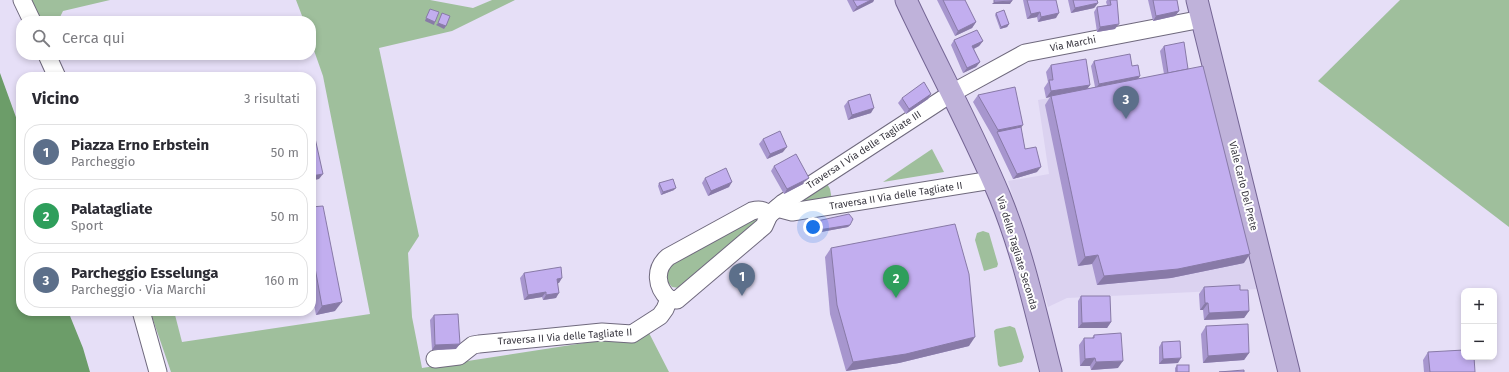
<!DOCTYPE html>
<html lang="it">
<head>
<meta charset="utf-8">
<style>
	body { margin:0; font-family:"Fira Sans",sans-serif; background:#f7f7f7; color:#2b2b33 }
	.controls { position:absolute; right:12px; bottom:12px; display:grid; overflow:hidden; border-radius:8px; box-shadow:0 2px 6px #0003 }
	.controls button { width:36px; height:36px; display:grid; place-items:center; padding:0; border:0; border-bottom:1px solid #e1e1e2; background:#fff; color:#2b2b33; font:20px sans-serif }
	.you { position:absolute; left:813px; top:227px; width:14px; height:14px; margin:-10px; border:3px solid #fff; border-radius:50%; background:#1a73e8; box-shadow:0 0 0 6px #1a73e833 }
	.badge { display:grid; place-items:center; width:26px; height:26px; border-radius:50%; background:#db2777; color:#fff; font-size:13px; font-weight:700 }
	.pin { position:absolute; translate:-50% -33px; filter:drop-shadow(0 1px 2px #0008) }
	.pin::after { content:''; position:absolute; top:21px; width:14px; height:12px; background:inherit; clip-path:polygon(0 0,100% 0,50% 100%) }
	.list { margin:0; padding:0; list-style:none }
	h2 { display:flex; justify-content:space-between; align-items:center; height:52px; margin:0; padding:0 16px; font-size:17px }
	h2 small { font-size:13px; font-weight:400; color:#7c7c81 }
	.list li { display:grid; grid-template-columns:26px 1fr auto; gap:12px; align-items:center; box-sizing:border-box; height:56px; margin:0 8px 8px; padding:0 8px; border:1px solid #e1e1e2; border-radius:16px }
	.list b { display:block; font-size:15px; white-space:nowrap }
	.list p { margin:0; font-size:13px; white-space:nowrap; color:#7c7c81 }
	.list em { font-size:13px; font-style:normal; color:#7c7c81 }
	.icon { flex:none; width:22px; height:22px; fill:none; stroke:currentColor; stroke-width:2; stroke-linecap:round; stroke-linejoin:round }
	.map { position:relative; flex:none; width:1509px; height:372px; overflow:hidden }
	.search { position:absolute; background:#fff; box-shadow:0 2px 6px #0003; left:16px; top:16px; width:300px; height:44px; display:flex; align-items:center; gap:10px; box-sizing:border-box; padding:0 14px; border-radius:16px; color:#7c7c81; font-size:15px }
	.panel { position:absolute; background:#fff; box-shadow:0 2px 6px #0003; left:16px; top:72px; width:300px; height:244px; border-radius:16px }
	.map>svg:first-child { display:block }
	.built { fill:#dbd2f0 }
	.green { fill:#9fbf9c }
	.water { fill:#6c9d69 }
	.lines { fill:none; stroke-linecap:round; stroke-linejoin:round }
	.minor-casing { stroke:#6f697d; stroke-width:19 }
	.major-casing { stroke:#746594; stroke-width:23 }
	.minor { stroke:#fff; stroke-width:17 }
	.major { stroke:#bfb2da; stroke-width:21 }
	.wall { fill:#a796ce }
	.shaded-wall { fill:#887aa7 }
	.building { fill:#c2aeef; stroke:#887aa7 }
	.labels { text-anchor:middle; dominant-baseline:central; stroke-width:4; stroke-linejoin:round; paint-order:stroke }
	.street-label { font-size:10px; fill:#393740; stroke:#fff }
</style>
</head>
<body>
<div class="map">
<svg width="1509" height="372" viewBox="0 0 1509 372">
	<rect width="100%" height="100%" fill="#e6dff7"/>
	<path class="built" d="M1198,71L1259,289L1067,298L1048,307L1008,181L1049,174L1038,100Z"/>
	<g class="green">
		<path d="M31,0H110L63,11L58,21H41Z"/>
		<path d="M296,0H430L473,8L492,0H515L452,31L379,48L419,236L408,253L412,317L422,368L610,339L648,331L669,372H171L150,311H174L182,342L370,314L323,76L311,42V21H304Z"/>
		<path d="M1400,0H1509V227L1318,81Z"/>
		<path d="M932,149L944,172L883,182Z"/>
		<path d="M825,180L830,189L832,200L793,205Z"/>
		<path d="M757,215L761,223L679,288L672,287L665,279L666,265Z"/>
		<path d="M983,231L989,233L998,264L997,267L984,271L975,240L977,233Z"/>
		<path d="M1010,326L1015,328L1024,357L1022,362L1000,367L998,365L994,331L996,329Z"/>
	</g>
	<path class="water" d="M0,73L21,131V311H68L83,348L90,372H0Z"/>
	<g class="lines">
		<defs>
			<g id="minor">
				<path d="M22,0L32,21"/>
				<path d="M47,55L57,77"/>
				<path d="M777,208L792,212L992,180"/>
				<path d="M669,299C656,287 654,269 668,257L752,211C759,209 764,209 769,215L783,203L952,93L1025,53L1202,19"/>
				<path d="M669,299L677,300L764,226L769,215"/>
				<path d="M141,311L158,372"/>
				<path d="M435,359L459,356L473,345L479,344L602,332L632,334L660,316L665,309L669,299"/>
			</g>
			<g id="major">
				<path d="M906,0C937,66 972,130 1000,197C1023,253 1036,314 1051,372"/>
				<path d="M1197,0L1289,372"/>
			</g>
		</defs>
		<use href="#minor" class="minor-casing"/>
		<use href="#major" class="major-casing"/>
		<use href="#minor" class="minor"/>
		<use href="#major" class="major"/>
	</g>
	<g class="wall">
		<path d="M847,0H874L873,2L853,12Z"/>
		<path d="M937,0H965L976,22L972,28L955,36Z"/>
		<path d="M1023,0H1056V18L1038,22L1037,17L1027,19Z"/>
		<path d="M1068,0H1097L1098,3L1094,8L1071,13Z"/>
		<path d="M1107,0H1117L1115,29L1097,32L1094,12L1097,7L1107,5L1106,2Z"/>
		<path d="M1148,0H1177L1179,11L1175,16L1153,21Z"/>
		<path d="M996,13L1009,24L1007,27L1000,29L995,15Z"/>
		<path d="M954,40L983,41L979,46L974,49L980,62L976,67L963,73L951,45Z"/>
		<path d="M1164,46L1188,69L1244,263L1171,278L1097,285L1092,264L1078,266L1045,105L1050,97L1046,98L1044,88L1048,82L1046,72L1051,65L1090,85L1087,89L1095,87L1091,66L1094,61L1132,66L1138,79L1164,74L1160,51Z"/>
		<path d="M931,94L928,99L906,114L898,103L902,98Z"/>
		<path d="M978,95L1021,127L1025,149L1037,172L1013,179L993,137L973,102Z"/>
		<path d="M848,101L871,113L848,120L844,106Z"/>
		<path d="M763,139L783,152L767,159L759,144Z"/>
		<path d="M774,166L809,178L805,183L784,194L771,171Z"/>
		<path d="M705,178L729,187L708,196L702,183Z"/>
		<path d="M659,183L674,190L661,195L658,186Z"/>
		<path d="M311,207L335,311L316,315L311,289Z"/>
		<path d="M808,223L850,225L848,227L810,234L806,230V226Z"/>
		<path d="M831,248L969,346L899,363L846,371L830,314L825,257Z"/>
		<path d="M524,273L559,283H558L556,298L543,300L542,297L524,300L520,278Z"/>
		<path d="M1204,287L1240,290L1249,311L1244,318L1204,320L1203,310H1200L1199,294Z"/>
		<path d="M1081,296L1111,322L1107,328H1078V301Z"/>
		<path d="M434,315L456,349L432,350L430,320Z"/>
		<path d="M1206,326L1249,353L1244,360L1203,363L1201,334Z"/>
		<path d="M1094,335L1118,368L1091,370L1090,366H1080L1079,345L1084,338H1092Z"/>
		<path d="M1162,342L1178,363L1159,364V347Z"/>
		<path d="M1428,352L1475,372H1424L1423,360Z"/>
		<path d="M1177,365L1189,372H1175V368Z"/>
	</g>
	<g class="shaded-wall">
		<path d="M871,0H874L873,2L853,12L857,7Z"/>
		<path d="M1012,1L1010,4H992L994,2Z"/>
		<path d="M1098,3L1094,8L1071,13L1075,8Z"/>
		<path d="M1179,11L1175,16L1153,21L1156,16Z"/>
		<path d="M1040,12L1037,17L1027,19L1031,14Z"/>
		<path d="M1059,13L1056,18L1038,22L1041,17Z"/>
		<path d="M426,18L435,22L434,25L425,21Z"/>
		<path d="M976,22L972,28L955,36L958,31Z"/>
		<path d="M438,23L446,26L444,29L436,25Z"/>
		<path d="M1009,24L1007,27L1000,29L1001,27Z"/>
		<path d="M1119,24L1115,29L1097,32L1100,27Z"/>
		<path d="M983,41L979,46L969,51L972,46Z"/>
		<path d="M980,62L976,67L963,73L967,68Z"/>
		<path d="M1140,76L1137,81L1095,89L1099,84Z"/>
		<path d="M1090,85L1085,92L1051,96L1050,97L1046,98L1051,91Z"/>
		<path d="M931,94L928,99L906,114L909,109Z"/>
		<path d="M874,108L871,113L848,120L852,115Z"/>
		<path d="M1023,125L1018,132H997L998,130Z"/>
		<path d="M787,147L783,152L767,159L770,154Z"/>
		<path d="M1041,167L1037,172L1013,179L1017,174Z"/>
		<path d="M323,174L319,179L311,181V176Z"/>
		<path d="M809,178L805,183L784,194L787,189Z"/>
		<path d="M732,182L729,187L708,196L711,191Z"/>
		<path d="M676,188L674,190L661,195L663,192Z"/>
		<path d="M850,225L848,227L810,234L812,231Z"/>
		<path d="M1250,254L1244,263L1171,278L1097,285L1104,276Z"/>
		<path d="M1098,255L1092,264L1078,266L1085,257Z"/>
		<path d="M562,278L559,283L553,284L557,279Z"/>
		<path d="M546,292L542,297L524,300L528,295Z"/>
		<path d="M559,293L556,298L543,300L546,295Z"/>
		<path d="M342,302L335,311L316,315L322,306Z"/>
		<path d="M1205,303H1208L1203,310H1200Z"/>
		<path d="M1249,311L1244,318L1204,320L1209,313Z"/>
		<path d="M1111,322L1107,328H1078L1082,323Z"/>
		<path d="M975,337L969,346L899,363L846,371L853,362Z"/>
		<path d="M460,344L456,349L432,350L435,345Z"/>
		<path d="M1249,353L1244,360L1203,363L1208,356Z"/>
		<path d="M1095,358L1090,366H1080L1085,359Z"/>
		<path d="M1181,358L1178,363L1159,364L1163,359Z"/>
		<path d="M1123,361L1118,368L1091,370L1096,362Z"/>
	</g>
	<g class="building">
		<path d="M853,0H871L857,7Z"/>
		<path d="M943,0H965L976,22L958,31Z"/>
		<path d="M994,0H1012V1L994,2Z"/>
		<path d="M1027,0H1056L1059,13L1041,17L1040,12L1031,14Z"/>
		<path d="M1073,0H1097L1098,3L1075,8Z"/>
		<path d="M1110,0H1117L1119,24L1100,27L1097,7L1111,5Z"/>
		<path d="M1153,0H1177L1179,11L1156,16Z"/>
		<path d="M430,9L439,12L435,22L426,18Z"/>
		<path d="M1004,10L1009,24L1001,27L996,13Z"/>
		<path d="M442,13L450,16L446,26L438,23Z"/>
		<path d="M977,30L983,41L972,46L980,62L967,68L954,40Z"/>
		<path d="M1184,42L1188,69L1168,73L1164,46Z"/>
		<path d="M1130,54L1132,66L1138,65L1140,76L1099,84L1094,61Z"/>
		<path d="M1086,59L1090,85L1051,91L1049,80H1053L1051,65Z"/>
		<path d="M1203,66L1250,254L1178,269L1104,276L1098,255L1085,257L1051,96Z"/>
		<path d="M924,82L931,94L909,109L902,98Z"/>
		<path d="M1015,87L1023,125L998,130L978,95Z"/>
		<path d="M870,94L874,108L852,115L848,101Z"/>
		<path d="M1021,127L1025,149L1036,147L1041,167L1017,174L997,132Z"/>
		<path d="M780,131L787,147L770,154L763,139Z"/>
		<path d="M315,138L323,174L311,176V139Z"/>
		<path d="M796,154L809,178L787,189L774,166Z"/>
		<path d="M726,168L732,182L711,191L705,178Z"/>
		<path d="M673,179L676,188L663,192L659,183Z"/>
		<path d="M323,206L342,302L322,306L311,246V207Z"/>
		<path d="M849,214L853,219L850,225L812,231L807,228L808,223Z"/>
		<path d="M955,224L969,274L975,337L906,354L853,362L837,305L831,248Z"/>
		<path d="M561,267L562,278L557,279L559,293L546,295V292L528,295L524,273Z"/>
		<path d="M1240,285V290H1248L1249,311L1209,313L1208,303H1205L1204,287Z"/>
		<path d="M1081,296H1110L1111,322L1082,323Z"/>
		<path d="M458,314L460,344L435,345L434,315Z"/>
		<path d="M1248,324L1249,353L1208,356L1206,326Z"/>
		<path d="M1121,333L1123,361L1096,362L1095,358L1085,359L1084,338H1094V335Z"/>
		<path d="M1180,341L1181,358L1163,359L1162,342Z"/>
		<path d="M1464,350V357H1474L1475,372H1430L1428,352Z"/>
		<rect x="1177" y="365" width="12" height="7"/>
		<path d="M1244,370V372H1219Z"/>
	</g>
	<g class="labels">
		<g class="street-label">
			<text transform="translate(1073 44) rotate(-11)">Via Marchi</text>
			<text transform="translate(864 150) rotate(-33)">Traversa I Via delle Tagliate III</text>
			<text transform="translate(1243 186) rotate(76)">Viale Carlo Del Prete</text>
			<text transform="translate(896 196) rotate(-9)">Traversa II Via delle Tagliate II</text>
			<text transform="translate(1017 253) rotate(73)">Via delle Tagliate Seconda</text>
			<text transform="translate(565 337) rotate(-4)">Traversa II Via delle Tagliate II</text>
		</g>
	</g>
</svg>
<div class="controls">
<button>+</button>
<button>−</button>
</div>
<div class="you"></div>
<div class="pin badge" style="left:742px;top:296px;background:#5c6f8a">1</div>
<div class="pin badge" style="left:896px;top:298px;background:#2e9e5b">2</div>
<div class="pin badge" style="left:1126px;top:119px;background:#5c6f8a">3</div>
<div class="search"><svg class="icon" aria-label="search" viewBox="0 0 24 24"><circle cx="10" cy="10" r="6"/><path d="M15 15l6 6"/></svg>Cerca qui</div>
<section class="panel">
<h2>Vicino<small>3 risultati</small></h2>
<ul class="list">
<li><span class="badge" style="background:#5c6f8a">1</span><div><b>Piazza Erno Erbstein</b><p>Parcheggio</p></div><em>50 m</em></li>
<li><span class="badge" style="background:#2e9e5b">2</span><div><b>Palatagliate</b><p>Sport</p></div><em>50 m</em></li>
<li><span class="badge" style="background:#5c6f8a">3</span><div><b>Parcheggio Esselunga</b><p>Parcheggio · Via Marchi</p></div><em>160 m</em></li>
</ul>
</section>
</div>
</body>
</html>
